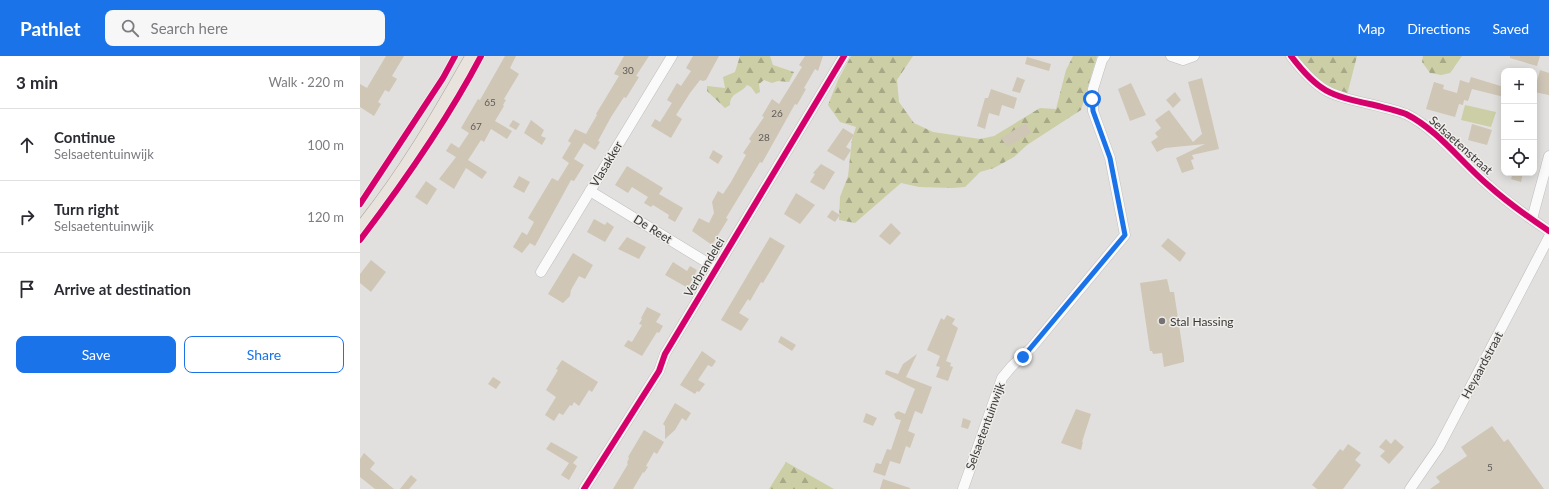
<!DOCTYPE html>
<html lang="en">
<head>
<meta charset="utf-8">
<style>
	body { margin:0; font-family:Lato,sans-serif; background:#f7f7f7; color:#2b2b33 }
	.controls { position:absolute; right:12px; top:12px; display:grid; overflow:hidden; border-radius:8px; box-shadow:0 2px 10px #0003 }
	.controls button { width:36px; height:36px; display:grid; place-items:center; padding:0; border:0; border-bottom:1px solid #e1e1e2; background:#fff; color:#2b2b33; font:20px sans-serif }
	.stop { position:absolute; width:12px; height:12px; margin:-9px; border:3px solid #1a73e8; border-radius:50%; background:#fff }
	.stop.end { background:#1a73e8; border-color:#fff; box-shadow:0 1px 4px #0008 }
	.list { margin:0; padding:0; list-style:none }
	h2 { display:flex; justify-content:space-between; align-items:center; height:52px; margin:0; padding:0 16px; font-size:17px }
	h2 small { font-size:13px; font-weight:400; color:#7c7c81 }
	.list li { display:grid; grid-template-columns:26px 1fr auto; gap:12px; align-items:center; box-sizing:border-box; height:72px; padding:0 16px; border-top:1px solid #e1e1e2 }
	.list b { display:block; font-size:15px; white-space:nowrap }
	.list p { margin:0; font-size:13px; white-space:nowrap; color:#7c7c81 }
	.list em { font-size:13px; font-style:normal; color:#7c7c81 }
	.actions { display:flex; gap:8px; padding:12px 16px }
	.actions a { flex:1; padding:9px 0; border:1px solid #1a73e8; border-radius:8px; text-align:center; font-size:14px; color:#1a73e8 }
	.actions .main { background:#1a73e8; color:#fff }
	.icon { flex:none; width:22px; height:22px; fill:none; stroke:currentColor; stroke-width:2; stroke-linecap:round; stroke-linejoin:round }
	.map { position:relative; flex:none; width:1189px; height:433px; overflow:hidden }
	header { display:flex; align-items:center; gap:24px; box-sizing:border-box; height:56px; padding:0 20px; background:#1a73e8; color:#fff }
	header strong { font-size:19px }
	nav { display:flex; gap:22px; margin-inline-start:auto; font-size:14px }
	.search { width:280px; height:36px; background:#f7f7f7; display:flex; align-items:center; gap:10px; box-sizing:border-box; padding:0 14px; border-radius:8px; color:#7c7c81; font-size:15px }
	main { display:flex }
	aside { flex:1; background:#fff }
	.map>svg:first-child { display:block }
	.green { fill:#cccea5 }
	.forest { fill:url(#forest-firs) }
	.building { fill:#cfc6b6 }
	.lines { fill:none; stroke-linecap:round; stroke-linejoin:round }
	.minor-casing { stroke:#bfbebd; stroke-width:11 }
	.major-casing { stroke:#aba298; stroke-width:14 }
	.minor { stroke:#fafafa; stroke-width:10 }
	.major { stroke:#e8e3dd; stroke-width:13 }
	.cycleway-casing { stroke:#efedea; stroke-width:8 }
	.cycleway { stroke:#d6006c; stroke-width:6 }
	.route { stroke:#1a73e8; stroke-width:5 }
	.poi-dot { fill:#747372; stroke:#efedea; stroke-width:1.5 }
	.labels { text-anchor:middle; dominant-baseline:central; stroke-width:3; stroke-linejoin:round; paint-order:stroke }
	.number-label { font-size:10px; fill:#5f5c58 }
	.street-label { font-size:12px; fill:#3a3938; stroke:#efedea }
	.poi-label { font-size:12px; fill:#3a3938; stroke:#efedea; text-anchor:start }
</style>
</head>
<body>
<header>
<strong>Pathlet</strong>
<div class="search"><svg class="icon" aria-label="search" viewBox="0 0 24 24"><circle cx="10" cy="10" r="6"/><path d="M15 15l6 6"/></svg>Search here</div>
<nav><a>Map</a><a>Directions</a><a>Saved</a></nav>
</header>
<main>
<aside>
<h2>3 min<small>Walk · 220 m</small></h2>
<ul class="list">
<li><svg class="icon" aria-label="ahead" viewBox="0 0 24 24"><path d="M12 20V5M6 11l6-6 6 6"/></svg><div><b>Continue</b><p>Selsaetentuinwijk</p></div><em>100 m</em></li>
<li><svg class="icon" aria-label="right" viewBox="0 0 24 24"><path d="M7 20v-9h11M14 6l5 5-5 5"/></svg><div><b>Turn right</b><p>Selsaetentuinwijk</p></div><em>120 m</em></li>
<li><svg class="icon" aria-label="arrive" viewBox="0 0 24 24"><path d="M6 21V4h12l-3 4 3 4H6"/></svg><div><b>Arrive at destination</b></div></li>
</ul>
<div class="actions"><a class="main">Save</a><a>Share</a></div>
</aside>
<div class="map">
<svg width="1189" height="433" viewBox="0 0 1189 433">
	<defs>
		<pattern id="forest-firs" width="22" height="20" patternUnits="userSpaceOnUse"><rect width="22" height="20" fill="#cccea5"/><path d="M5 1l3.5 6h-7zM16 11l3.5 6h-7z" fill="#a7a887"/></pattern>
	</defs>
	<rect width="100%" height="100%" fill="#e1e0de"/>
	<path class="green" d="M1105,49L1136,56L1131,71L1101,64Z"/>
	<g class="forest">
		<path d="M380,0H410L413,9L434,16L429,26L418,25L412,27L404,24L399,28L400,36L396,38L391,31L387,29C381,38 370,36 370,49L365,52L347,35V30L365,32L363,21L375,16Z"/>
		<path d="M491,0H553L537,24L539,46L554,67L573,76L620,83L634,80L680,52L696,53L706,14L713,0H737L721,54L667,89L654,101L634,112L620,116L605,131L592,132L559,131L541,127L495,167L479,164L480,141L488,120L492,83L496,71L480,66L468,49L478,24Z"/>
		<path d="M937,0H997L987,39C965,29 952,20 937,0Z"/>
		<path d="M1063,0H1102L1090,17L1081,19L1070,17L1062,6Z"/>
		<path d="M426,406L474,433H409Z"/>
	</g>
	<g class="building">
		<path d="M26,0H44L32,20L37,23L29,36L25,34L18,46L21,48L14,60L0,51V28L7,32Z"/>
		<path d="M145,0H156L150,12L159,18L144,43L146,44L143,49L144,50L135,65L152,75L147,83L131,73L124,86L121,84L108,104L127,116L122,123L106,112L94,133L79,123L96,101L86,95L91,87L99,92L109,77L101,72L118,43L120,44Z"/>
		<path d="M264,0H289L276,20L279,21L266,42L264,41L251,61L238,85L240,86L235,94L224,87L214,103L224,109L214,125L211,124L175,190L170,187L162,197L153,191L162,176L167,179L174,166L168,162L192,122L198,125L209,107L202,102L211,87L208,85L215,73L226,78L237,59L236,58L259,20L254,18Z"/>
		<path d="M333,0H359L346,24L343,25L340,24L330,37L316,59L322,63L311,82L291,70L295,63L300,66L312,47L307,44L317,27L321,30L331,15L326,12Z"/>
		<path d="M445,0H463L458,15L455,13L444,32L446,33L437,49L435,48L402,107L400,106L366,162L368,163L352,189L332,175L339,162L349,167L354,157L352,146L358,135L363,138L371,126L386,99L383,97L391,85L389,83L404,61L402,60L412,43L419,48L442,11L439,9Z"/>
		<path d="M1150,0H1180L1177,10L1150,2Z"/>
		<path d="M667,1L691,8L689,15L665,8Z"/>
		<path d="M1180,14L1189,17V39L1174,36Z"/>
		<path d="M657,21L665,24L660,37L652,35Z"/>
		<path d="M1111,21L1144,31V41L1112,33L1108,45L1104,44L1103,49L1099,48L1095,61L1066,53L1074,26L1084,29L1083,33L1097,37L1100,24L1109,27Z"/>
		<path d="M842,22L859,93L832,99L834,103L831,104L834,113L822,117L816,102L845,88L805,92L797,96L791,86L798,81L795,77L801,72L795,64L809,54L833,86L842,78L828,26Z"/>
		<path d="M771,27L786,59L770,65L758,33Z"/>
		<path d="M631,33L657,42L654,53L642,49L639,60L629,57L625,73L617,70L625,42H628Z"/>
		<path d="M815,36L821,44L813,52L806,44Z"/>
		<path d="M153,64L160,68L156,74L149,70Z"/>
		<path d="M171,64L184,74L181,80L186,82L182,89L164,77Z"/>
		<path d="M666,67L671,77L647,91L641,82Z"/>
		<path d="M1112,68L1132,74L1127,89L1108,84Z"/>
		<path d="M483,72L494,79L486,91L491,94L484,105L467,95Z"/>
		<path d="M353,94L363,100L358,108L349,102Z"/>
		<path d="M461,108L475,116L464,134L450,126L455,118L453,117Z"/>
		<path d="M267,110L303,132L299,138L323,152L315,166L308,162L309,159L293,149L291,151L284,147L288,141L272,131L268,137L255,129Z"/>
		<path d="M1153,117H1163L1161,126L1151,123Z"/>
		<path d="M159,120L170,126L164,137L153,131Z"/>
		<path d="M66,125L77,133L67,149L55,141Z"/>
		<path d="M436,137L455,149L440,168L424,158Z"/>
		<path d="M472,154L480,159L475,166L467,161Z"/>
		<path d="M234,163L245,169L247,166L254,171L245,186L227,176Z"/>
		<path d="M531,167L541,177L530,189L519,180Z"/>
		<path d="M267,181L286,191L279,203L258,193Z"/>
		<path d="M410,181L425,190L403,227L401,226L390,245L388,243L379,257L389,263L381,275L361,264Z"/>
		<path d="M808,182L826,197L820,206L801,190Z"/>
		<path d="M213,197L233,209L225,223L219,220L211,234L210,240L203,247L188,238Z"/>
		<path d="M11,204L26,216L11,236L0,227V218Z"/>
		<path d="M313,206L327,215L330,210L337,214L328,232L305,219Z"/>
		<path d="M807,223L810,236H814L824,302V306L804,311L802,297L793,298L792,295H790L780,227Z"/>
		<path d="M287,251L301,258L296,266L303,270L299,277L297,276L282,300L264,290L268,284L272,286L282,269L279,268L282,263L281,262Z"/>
		<path d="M587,259L595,263L592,268L598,272L586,305L591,307L590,310L593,311L588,325L576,321L580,311L576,310L580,300L567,294L581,262L584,264Z"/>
		<path d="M421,280L436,289L432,295L418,286Z"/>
		<path d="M342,295L356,305L352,311L348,309L338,324L345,328L339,336L337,335L335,338L320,329Z"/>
		<path d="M557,298L546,321L572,331L562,358L555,355L548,375L555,378L550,392L546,390L540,408L530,405L525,420L513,416L516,407L521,408L527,393L531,394L541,364L536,363L534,358L538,355L545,358L555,333L525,318L526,314L538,318L543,308Z"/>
		<path d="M202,304L238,326L232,336L229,334L219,350L214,346L212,350L210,349L203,359L199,357L194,365L185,359L196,341L186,334L198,314L196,313Z"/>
		<path d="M133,321L141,326L136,333L128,328Z"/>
		<path d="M315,347L331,357L326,365L322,362L315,374L305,383V370L303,368Z"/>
		<path d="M716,353L731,358L722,386H723L721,394L701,387Z"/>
		<path d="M506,357L517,362L513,370L503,366Z"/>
		<path d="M603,362L611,365L608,373L601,371Z"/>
		<path d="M1132,370L1144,386L1148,383L1184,433H1070L1080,426L1076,421L1107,400L1101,391Z"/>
		<path d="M284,374L304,386L297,398L294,396L286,410L288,411L284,417L283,416L273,433H253L268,408L267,407L269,402L268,401Z"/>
		<path d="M1026,383L1031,388L1035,383L1044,391L1029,408L1020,400L1025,395L1019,391Z"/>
		<path d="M191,386L218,401L213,407L217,410L209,424L201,419L209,407L186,393Z"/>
		<path d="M988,388L1001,397L995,404L1001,409L983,433H957L952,429L980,393L983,395Z"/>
		<path d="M4,397L15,407L10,413L34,433H15L0,421V403Z"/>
		<path d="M51,419L57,424L49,433H40Z"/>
		<path d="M523,423L550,432V433H520Z"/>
	</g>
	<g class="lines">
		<defs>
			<g id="minor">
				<path d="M811,0L823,4L834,0"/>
				<path d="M931,0C959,37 970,39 1014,49C1025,52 1036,54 1046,58C1078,74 1101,106 1128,129C1147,146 1168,161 1189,175"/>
				<path d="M230,135L356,212"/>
				<path d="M1172,163L1189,100"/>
				<path d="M181,216L312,0"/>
				<path d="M224,433L299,315L305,298L484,0"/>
				<path d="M603,433L642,322L652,310L672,291L765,179L750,102L733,55V33L742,4L745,0"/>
				<path d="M1050,433L1079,391L1189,181"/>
			</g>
			<path id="major" d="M0,173C44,119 78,60 112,0"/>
		</defs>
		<use href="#minor" class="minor-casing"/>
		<use href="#major" class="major-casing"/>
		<use href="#minor" class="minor"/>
		<use href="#major" class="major"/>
		<defs>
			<g id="cycleway">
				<path d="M931,0C959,37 970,39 1014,49C1025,52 1036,54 1046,58C1078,74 1101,106 1128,129C1147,146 1168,161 1189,175"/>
				<path d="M0,148L83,22L95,0"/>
				<path d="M0,184C44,126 87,65 121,0"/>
				<path d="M224,433L299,315L305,298L484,0"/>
			</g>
		</defs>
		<use href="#cycleway" class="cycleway-casing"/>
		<use href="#cycleway" class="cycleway"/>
	</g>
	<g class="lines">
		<path class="route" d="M663,301L765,179L750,102L733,55L732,43"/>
	</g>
	<circle class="poi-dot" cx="802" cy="265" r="4"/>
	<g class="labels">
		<g class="number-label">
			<text x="268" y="14">30</text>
			<text x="130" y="46">65</text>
			<text x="417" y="57">26</text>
			<text x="116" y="70">67</text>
			<text x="404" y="81">28</text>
			<text x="1130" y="411">5</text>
		</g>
		<g class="street-label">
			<text transform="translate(1101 89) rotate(42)">Selsaetenstraat</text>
			<text transform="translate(246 108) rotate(-59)">Vlasakker</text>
			<text transform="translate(293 173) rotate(32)">De Reet</text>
			<text transform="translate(344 211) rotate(-59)">Verbrandelei</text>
			<text transform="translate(1122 309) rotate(-62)">Heyaardstraat</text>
			<text transform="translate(625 370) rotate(-70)">Selsaetentuinwijk</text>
		</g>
		<g class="poi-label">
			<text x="810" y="265">Stal Hassing</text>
		</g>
	</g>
</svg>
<div class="controls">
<button>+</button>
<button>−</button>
<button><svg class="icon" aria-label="locate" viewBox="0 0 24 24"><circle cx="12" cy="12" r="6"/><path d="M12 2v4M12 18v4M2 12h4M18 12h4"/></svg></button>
</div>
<div class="stop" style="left:732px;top:43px"></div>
<div class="stop end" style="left:663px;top:301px"></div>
</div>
</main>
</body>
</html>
